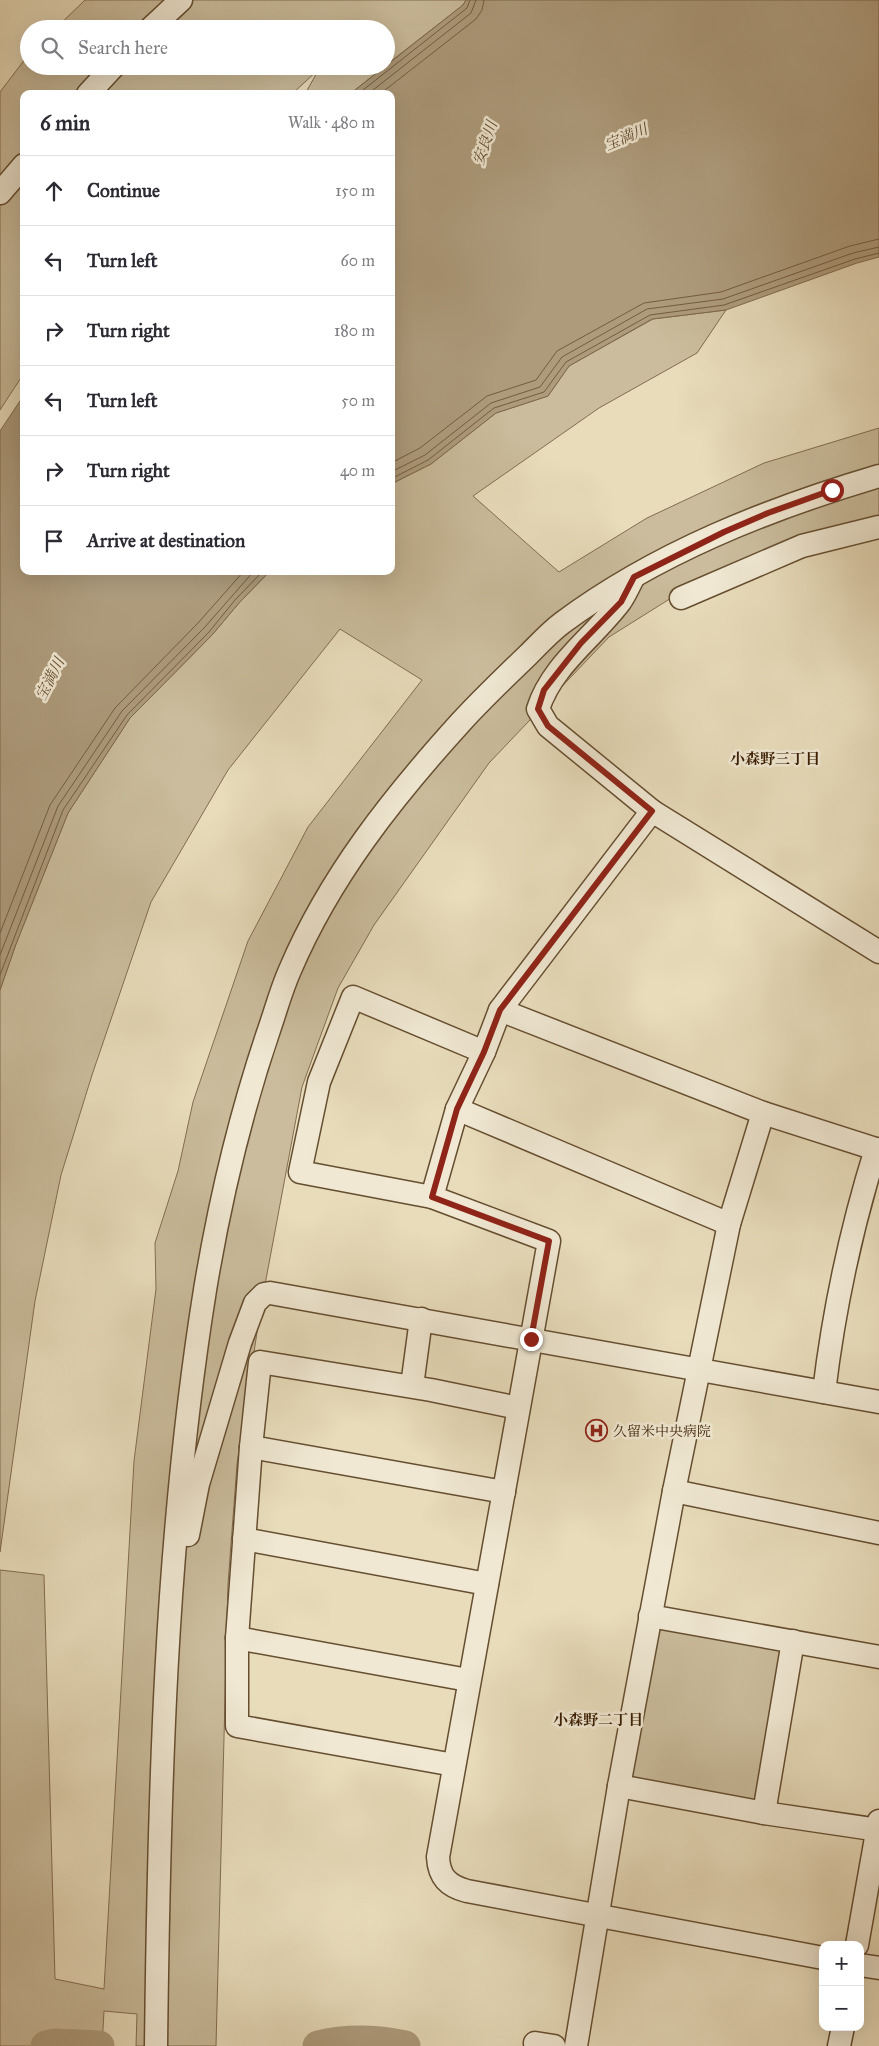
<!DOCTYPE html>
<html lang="en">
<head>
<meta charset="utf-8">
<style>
	body { margin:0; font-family:"IM FELL Great Primer","Noto Serif JP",serif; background:#f7f7f7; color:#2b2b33 }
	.controls { position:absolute; right:15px; bottom:15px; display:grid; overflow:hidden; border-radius:10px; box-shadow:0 5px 20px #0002 }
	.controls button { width:45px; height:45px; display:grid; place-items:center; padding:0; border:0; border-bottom:1px solid #e1e1e2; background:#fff; color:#2b2b33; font:25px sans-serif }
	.stop { position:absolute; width:15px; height:15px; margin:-11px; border:4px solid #8f2418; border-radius:50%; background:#fff }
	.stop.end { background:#8f2418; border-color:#fff; box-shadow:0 1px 5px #0008 }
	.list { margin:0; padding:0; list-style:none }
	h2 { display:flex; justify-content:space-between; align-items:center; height:65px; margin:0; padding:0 20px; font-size:21px }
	h2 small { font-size:16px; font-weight:400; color:#7c7c81 }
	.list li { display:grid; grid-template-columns:32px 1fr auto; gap:15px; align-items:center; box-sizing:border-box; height:70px; padding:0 20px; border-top:1px solid #e1e1e2 }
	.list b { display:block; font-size:19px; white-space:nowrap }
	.list em { font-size:16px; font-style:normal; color:#7c7c81 }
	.icon { flex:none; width:28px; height:28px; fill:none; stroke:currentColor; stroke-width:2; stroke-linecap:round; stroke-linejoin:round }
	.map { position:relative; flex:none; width:879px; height:2046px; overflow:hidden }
	.search { position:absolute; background:#fff; box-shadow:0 5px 20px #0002; left:20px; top:20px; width:375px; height:55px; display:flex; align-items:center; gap:12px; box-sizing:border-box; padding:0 18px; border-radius:28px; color:#7c7c81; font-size:19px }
	.panel { position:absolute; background:#fff; box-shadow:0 5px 20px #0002; left:20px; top:90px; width:375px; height:485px; border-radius:10px }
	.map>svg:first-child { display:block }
	.green { fill:#cabc9c; stroke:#826d4f }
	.water { fill:#ad9b7c; stroke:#7f694b }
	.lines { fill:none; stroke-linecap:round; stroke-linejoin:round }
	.shore { stroke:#745c3f; stroke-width:1 }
	.river { stroke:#ad9b7c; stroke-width:31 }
	.minor-casing { stroke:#664e30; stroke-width:25 }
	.minor { stroke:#f0e8d3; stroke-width:22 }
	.route { stroke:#8f2418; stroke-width:6 }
	.labels { text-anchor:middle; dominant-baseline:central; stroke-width:5; stroke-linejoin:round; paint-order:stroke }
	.poi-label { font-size:14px; fill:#3a1e02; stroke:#f0e8d3; text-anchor:start }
	.water-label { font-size:15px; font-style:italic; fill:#624a2d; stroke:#f0e8d3 }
	.neighbourhood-label { font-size:15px; font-weight:bold; fill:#3a1e02; stroke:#f0e8d3 }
</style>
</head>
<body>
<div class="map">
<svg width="879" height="2046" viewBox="0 0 879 2046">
	<rect width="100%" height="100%" fill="#e8dcbb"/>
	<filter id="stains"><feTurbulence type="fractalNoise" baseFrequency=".004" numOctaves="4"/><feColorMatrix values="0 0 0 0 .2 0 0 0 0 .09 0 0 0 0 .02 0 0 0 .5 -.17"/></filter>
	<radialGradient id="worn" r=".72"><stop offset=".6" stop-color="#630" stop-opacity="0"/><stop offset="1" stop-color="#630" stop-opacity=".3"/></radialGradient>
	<g class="green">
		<path d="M85,0H466L463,5L386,65V29H55Z"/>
		<path d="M29,54V66H385L350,94H305L319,69L292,94H24V373L0,410V92Z"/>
		<path d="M726,310L697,353L599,408L473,496L559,572L647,518L764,463L879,428V519L676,595L609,637L489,763L374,925L338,988L302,1087L261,1306L237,1464L228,1584L216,2046H136L137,2014L104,2011L102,2046H0V1570L44,1575L55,1979L104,1989L134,1461L156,1289L155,1243L178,1171L193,1102L248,941L308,827L422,680L340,629L228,770L151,902L92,1075L61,1175L35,1301L0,1552V990L16,944L68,813L130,718L212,635L239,603L270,571H391V484L431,464L496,413L548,396L569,366L653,319Z"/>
		<path d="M652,1621L789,1644L762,1804L622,1782Z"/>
	</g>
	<g class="water">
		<path d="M466,0H879V257L857,263L726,310L652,319L569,366L548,396L496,413L431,464L391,484V94H350L463,5Z"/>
		<path d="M24,395V571H270L239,603L212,635L130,718L68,813L16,944L0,990V431Z"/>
	</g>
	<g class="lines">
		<g class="shore">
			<path d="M358,94L467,8L470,0"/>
			<path d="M368,94L471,13L476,0"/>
			<path d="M380,94L476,19L482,10L484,0"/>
			<path d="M391,463L420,448L487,396L536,380L557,351L644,303L721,292L850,246L879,239"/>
			<path d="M391,472L425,455L491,403L540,387L562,357L647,309L723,299L853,253L879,247"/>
			<path d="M391,479L428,460L494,408L544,392L566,362L650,315L724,305L855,259L879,253"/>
			<path d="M0,933L50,805L115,708L198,623L244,571"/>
			<path d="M0,955L58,806L122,711L204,628L254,571"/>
			<path d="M0,975L63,810L127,715L209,632L235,600L263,571"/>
		</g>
		<g class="river">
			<path d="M46,2046L54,2044L99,2046"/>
			<path d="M318,2046C347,2039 377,2040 405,2046"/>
		</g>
		<defs>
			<g id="minor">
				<path d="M150,29L181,0"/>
				<path d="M88,94L114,66"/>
				<path d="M0,193L24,165"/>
				<path d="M633,578C629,586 625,595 620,602C593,638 552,665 538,709L548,726L652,811L879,952"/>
				<path d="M681,598L802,546L879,527"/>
				<path d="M500,1010L763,1113L879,1150"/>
				<path d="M484,1052L353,997L319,1082L300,1172L432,1197L549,1241L438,1857C439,1877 448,1886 467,1891L823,1958"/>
				<path d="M457,1109L729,1224"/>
				<path d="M432,1197L457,1109L484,1052L500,1010L652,811"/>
				<path d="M412,1386L421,1319"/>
				<path d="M824,1392C834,1308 851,1229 876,1149"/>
				<path d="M251,1447L504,1492"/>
				<path d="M674,1491L879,1533"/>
				<path d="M188,1535L198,1484L240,1343L255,1303L264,1294L270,1293L879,1402"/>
				<path d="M244,1539L487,1584"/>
				<path d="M650,1616L879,1657"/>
				<path d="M237,1638L468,1680"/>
				<path d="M454,1765L237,1726V1638L251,1447L260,1362L431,1390L518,1408"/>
				<path d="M619,1786L764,1813L879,1830"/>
				<path d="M764,1813L793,1641"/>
				<path d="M857,1945L879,1821"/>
				<path d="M860,1965L879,1968"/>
				<path d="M535,2043L554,2046"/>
				<path d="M156,2046C159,1794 165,1539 205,1290C220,1199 241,1111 271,1024C277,1006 282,988 290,970C330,876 393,797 461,722C482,699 505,677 528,655C539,644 550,632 562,623C656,553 768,509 879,476"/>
				<path d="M576,2046L619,1786L674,1491L729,1224L763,1113"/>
				<path d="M839,2046L843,2027"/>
			</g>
		</defs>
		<use href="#minor" class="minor-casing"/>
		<use href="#minor" class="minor"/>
	</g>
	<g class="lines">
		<path class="route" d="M531,1339L549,1241L432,1197L457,1109L484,1052L500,1010L652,811L548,726L538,709L544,690L581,643L621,602L634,577L724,532L768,513L832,490"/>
	</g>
	<defs>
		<symbol id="hospital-ring" viewBox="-11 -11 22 22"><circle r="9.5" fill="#f0e8d3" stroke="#8f2418" stroke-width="1.5"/><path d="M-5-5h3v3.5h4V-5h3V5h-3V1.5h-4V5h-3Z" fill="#8f2418"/></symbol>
	</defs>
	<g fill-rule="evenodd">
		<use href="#hospital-ring" x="584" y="1418" width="25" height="25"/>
	</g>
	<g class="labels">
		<g class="poi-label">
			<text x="613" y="1431">久留米中央病院</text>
		</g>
		<g class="water-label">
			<text transform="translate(626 137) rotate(-23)">宝満川</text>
			<text transform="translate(485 143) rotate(-71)">安良川</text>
			<text transform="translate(50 679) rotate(-63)">宝満川</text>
		</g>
		<g class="neighbourhood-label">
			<text x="775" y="759">小森野三丁目</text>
			<text x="598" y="1720">小森野二丁目</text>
		</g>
	</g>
	<rect width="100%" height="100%" filter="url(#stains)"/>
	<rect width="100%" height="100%" fill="url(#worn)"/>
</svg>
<div class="controls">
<button>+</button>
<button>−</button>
</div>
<div class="stop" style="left:832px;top:490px"></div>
<div class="stop end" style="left:531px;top:1339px"></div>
<div class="search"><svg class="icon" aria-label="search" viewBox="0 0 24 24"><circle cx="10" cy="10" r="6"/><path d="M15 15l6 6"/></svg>Search here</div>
<section class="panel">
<h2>6 min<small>Walk · 480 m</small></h2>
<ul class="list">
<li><svg class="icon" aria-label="ahead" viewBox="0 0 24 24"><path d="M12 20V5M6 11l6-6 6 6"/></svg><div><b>Continue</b></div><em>150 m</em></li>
<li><svg class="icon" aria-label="left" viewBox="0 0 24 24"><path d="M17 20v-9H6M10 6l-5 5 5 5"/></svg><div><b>Turn left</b></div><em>60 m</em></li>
<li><svg class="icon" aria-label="right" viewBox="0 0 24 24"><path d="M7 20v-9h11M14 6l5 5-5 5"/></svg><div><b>Turn right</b></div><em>180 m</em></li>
<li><svg class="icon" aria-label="left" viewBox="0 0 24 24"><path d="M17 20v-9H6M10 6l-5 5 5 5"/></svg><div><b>Turn left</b></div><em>50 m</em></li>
<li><svg class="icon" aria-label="right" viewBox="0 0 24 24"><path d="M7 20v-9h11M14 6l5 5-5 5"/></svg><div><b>Turn right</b></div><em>40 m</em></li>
<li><svg class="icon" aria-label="arrive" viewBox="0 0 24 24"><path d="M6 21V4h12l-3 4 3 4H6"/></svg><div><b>Arrive at destination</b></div></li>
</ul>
</section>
</div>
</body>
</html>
